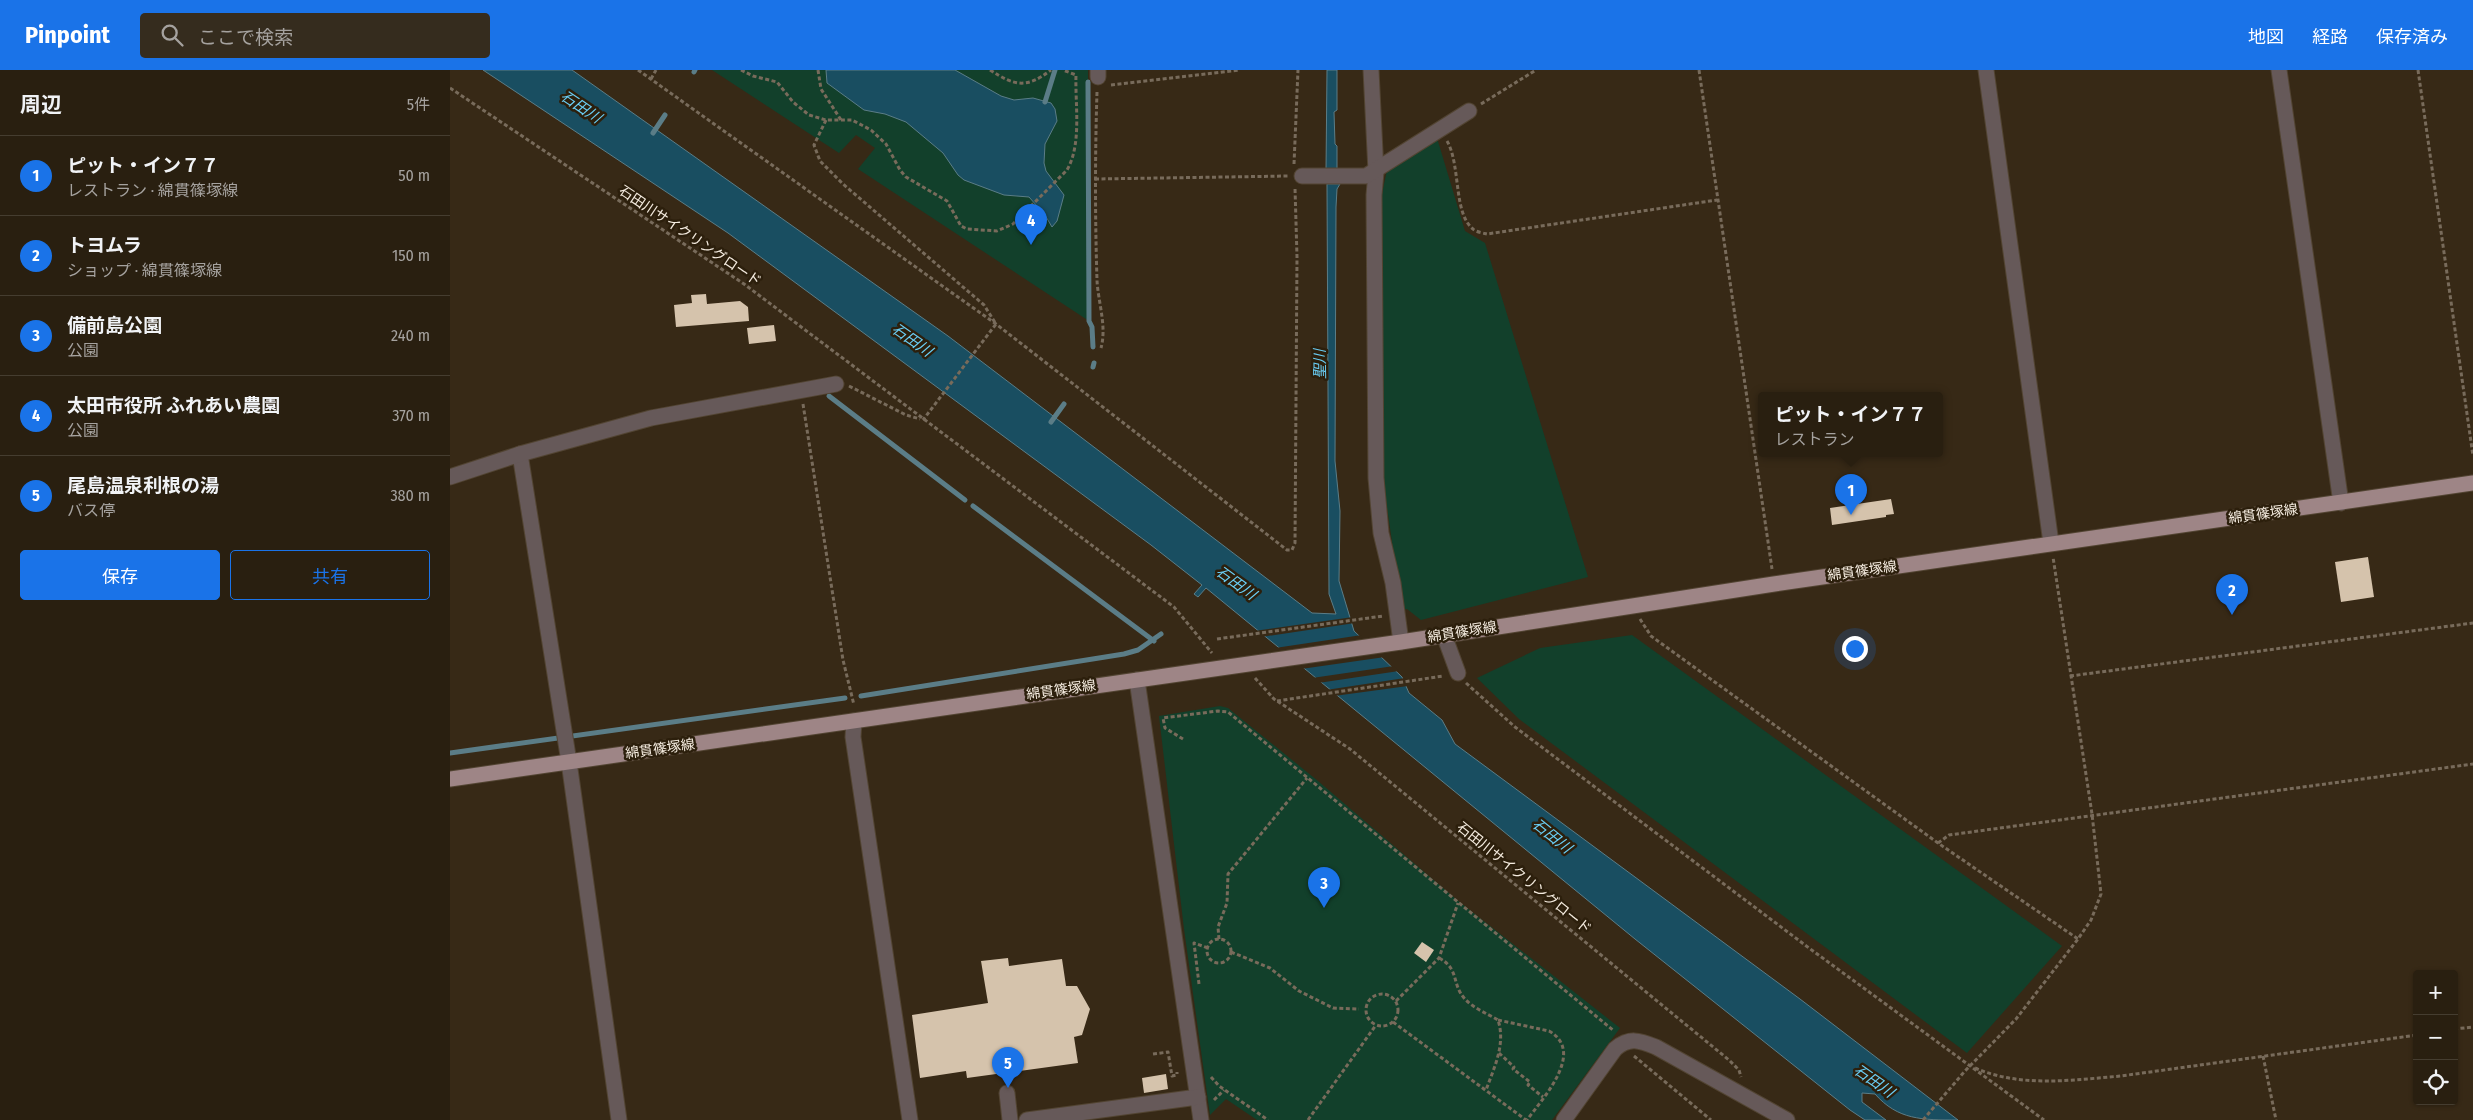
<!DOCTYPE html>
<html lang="ja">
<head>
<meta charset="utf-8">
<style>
	body { margin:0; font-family:"Fira Sans Condensed","Noto Sans JP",sans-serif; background:#352c1e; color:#f1f3f6 }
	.controls { position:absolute; right:15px; bottom:15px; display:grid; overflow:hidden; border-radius:5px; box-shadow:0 1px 4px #0004 }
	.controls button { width:45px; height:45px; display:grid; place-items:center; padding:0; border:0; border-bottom:1px solid #453d30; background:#291f10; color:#f1f3f6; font:25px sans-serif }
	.you { position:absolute; left:1404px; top:578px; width:18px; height:18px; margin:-12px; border:4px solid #fff; border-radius:50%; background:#1a73e8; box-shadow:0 0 0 8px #1a73e833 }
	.badge { display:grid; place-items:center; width:32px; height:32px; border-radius:50%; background:#1a73e8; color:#fff; font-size:16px; font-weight:700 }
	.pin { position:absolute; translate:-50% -41px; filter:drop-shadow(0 1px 2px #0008) }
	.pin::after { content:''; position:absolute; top:26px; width:18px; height:15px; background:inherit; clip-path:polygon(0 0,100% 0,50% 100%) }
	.popup { position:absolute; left:1308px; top:322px; width:185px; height:65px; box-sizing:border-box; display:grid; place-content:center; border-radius:5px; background:#291f10; filter:drop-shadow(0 1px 4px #0005); font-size:16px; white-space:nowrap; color:#a5a29f }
	.popup b { font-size:19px; color:#f1f3f6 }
	.popup::after { content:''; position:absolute; left:50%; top:100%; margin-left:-10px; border:10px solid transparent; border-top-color:#291f10 }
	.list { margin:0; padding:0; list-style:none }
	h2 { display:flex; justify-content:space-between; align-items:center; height:65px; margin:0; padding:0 20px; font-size:21px }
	h2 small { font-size:16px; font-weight:400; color:#a5a29f }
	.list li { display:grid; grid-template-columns:32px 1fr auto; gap:15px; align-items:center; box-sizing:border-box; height:80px; padding:0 20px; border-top:1px solid #453d30 }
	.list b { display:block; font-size:19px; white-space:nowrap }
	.list p { margin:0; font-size:16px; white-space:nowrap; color:#a5a29f }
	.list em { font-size:16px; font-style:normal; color:#a5a29f }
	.actions { display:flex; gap:10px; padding:15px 20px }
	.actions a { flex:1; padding:11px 0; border:1px solid #1a73e8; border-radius:5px; text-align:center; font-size:18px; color:#1a73e8 }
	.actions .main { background:#1a73e8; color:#fff }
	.icon { flex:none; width:28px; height:28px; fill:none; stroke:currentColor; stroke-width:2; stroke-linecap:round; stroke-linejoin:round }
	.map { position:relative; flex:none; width:2023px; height:1050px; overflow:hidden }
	header { display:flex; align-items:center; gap:30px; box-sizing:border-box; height:70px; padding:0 25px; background:#1a73e8; color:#fff }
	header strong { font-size:24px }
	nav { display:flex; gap:28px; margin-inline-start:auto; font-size:18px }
	.search { width:350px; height:45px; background:#352c1e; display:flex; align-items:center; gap:12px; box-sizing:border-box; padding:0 18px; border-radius:5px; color:#a5a29f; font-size:19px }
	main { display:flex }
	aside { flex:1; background:#291f10 }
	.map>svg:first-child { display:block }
	.green { fill:#12402b }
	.water { fill:#194e61; stroke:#5b7d87 }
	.pier { fill:#372916 }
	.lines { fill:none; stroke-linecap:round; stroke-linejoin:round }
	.stream { stroke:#5b7d87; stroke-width:5 }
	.building { fill:#d5c3ac }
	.minor-casing { stroke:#524432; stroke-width:17 }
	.major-casing { stroke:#524432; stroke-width:17 }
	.path { stroke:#786b5b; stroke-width:3; stroke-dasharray:4 2.5; stroke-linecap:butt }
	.minor { stroke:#665959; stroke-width:15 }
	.major { stroke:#9e8586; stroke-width:15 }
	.labels { text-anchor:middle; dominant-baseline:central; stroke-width:5; stroke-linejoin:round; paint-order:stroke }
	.street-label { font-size:14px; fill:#f5ece0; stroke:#2c1f0c }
	.water-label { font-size:15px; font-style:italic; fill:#6acef5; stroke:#2c1f0c }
</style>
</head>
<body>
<header>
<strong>Pinpoint</strong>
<div class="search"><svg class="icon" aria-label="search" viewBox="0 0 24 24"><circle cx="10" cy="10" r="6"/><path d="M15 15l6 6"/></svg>ここで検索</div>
<nav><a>地図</a><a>経路</a><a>保存済み</a></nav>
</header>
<main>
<aside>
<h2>周辺<small>5件</small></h2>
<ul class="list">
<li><span class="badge">1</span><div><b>ピット・イン７７</b><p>レストラン · 綿貫篠塚線</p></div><em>50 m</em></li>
<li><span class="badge">2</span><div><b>トヨムラ</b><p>ショップ · 綿貫篠塚線</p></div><em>150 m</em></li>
<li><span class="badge">3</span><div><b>備前島公園</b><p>公園</p></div><em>240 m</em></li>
<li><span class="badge">4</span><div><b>太田市役所 ふれあい農園</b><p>公園</p></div><em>370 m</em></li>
<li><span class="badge">5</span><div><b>尾島温泉利根の湯</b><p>バス停</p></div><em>380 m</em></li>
</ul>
<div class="actions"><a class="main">保存</a><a>共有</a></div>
</aside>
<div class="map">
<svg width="2023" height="1050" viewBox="0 0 2023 1050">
	<rect width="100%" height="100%" fill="#372916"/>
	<g class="green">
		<path d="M262,0H638L639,251L408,99L425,78L406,65L389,83Z"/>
		<path d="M987,68L1015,161L1035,173L1138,507L971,550L957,539L952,540L934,417L929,138L937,100Z"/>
		<path d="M1182,565L1612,876L1517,983L1069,649L1027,608L1090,578Z"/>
		<path d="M770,636L778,638L868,711L1007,830L1170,958L1102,1050H807L776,1029L760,1045L734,859L709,646Z"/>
	</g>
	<g class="water">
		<path d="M33,0H122L498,266L862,543L886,544L879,524L877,114H890L887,119L886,137L885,391L890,441L889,511L904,561L952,607L959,623L992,650L1005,674L1350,929L1508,1050C1472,1050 1448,1050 1425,1024L1412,1023V1032L1436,1050H1415L1400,1040L1185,869L756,518L748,527L744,524L752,515L701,475L278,163Z"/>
		<path d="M376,0H505L551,26L564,30L583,28L601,33L605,39L607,51L595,74L594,93L596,101L614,125L607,151L602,157L595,145L579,127L554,125L514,110L508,105L493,83L456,52L435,44L414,40L377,13Z"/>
		<path d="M877,0H887V40L884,42L885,74L887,76V100L876,101Z"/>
	</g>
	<g class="pier">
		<path d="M903,547L905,553L811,567L804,561Z"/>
		<path d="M912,565L935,587L851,599L825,578Z"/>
		<path d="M944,596L949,601L868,613L862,608Z"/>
		<path d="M955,608L958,616L884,626L876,620Z"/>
	</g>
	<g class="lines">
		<g class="stream">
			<path d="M244,2L245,0"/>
			<path d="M638,12L639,251L642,257L643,277"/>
			<path d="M595,32L605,0"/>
			<path d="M203,63L215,45"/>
			<path d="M643,297L644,293"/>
			<path d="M379,326L515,430"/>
			<path d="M601,352L614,334"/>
			<path d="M523,436L704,571"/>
			<path d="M411,626L674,584L688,580L711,564"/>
			<path d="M0,683L395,628"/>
		</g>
	</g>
	<g class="building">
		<path d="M256,224L257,234L290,231L298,237L299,251L226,257L224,235L242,233L241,225Z"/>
		<path d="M324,255L326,271L299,274L297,258Z"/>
		<path d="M1441,429L1444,444L1436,445V447L1382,455L1380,438Z"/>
		<path d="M1918,487L1924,527L1891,532L1885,492Z"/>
		<path d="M972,872L984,880L976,892L964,883Z"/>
		<path d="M558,888L559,896L612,889L616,916H627L640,939L632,965L624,967L628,993L517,1008L516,1001L470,1008L462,945L538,933L531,891Z"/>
		<path d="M716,1004L718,1019L694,1023L692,1008Z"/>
	</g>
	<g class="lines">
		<defs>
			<g id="minor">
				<path d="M648,0V7"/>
				<path d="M921,0L926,102L924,125L926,408L931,463L943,513L951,572"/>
				<path d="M1536,0L1601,473"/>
				<path d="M1829,0L1891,433"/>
				<path d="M852,106H916L1019,41"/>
				<path d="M70,384L119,692L169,1050"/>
				<path d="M0,407L70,384L201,348L386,314"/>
				<path d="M994,565L1008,603"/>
				<path d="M687,610L751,1050"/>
				<path d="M404,651L403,667L460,1050"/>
				<path d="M557,1023L560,1050"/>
				<path d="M577,1050L748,1027"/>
				<path d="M1114,1050L1165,979C1179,967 1189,970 1206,977L1337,1050"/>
			</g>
			<path id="major" d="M0,709L951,572L1324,514L2023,413"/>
		</defs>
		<use href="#minor" class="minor-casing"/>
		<use href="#major" class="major-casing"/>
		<g class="path">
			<path d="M188,0L546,254L837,480H842L845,473L847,187L845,118"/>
			<path d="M291,0L303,6L327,12L343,32L359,45L376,50H402L421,60L436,74L450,100L456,107L497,131L511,156L517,159L547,161L563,154L617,100C632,74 625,35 626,5L613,0"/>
			<path d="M368,0L371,19L391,50"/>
			<path d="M540,0C565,16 576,19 601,0"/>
			<path d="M1249,0L1322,499"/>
			<path d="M1968,0L2023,386"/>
			<path d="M201,9L206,0"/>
			<path d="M661,15L790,0"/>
			<path d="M0,18L294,214L724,537L762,583"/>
			<path d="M647,22C645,85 645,147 647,210C648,232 657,256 651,278"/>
			<path d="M1031,34L1086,0"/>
			<path d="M376,50L364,75L370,91L393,114L534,235L546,254L473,350"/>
			<path d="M997,71C1011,95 1003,143 1023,159C1026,162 1033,163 1037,164L1267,130"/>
			<path d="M844,94L848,0"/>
			<path d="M645,109L839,106"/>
			<path d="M399,316L456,345L470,349"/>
			<path d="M353,334L393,590L404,635"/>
			<path d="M1190,549L1201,566L1488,773L1628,869"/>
			<path d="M767,569L933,546"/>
			<path d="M1620,606L2023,553"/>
			<path d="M805,608L824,629L900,679L1279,990L1289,1000L1291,1007"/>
			<path d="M1016,613L1065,657L1359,878L1594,1050"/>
			<path d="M827,631L993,606"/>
			<path d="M733,669L715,658L713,648L768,641L778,642L1164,961"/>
			<path d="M1488,773L1499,765L2023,694"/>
			<path d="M769,869L768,857L777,833L778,804L857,708"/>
			<circle cx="769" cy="881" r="12"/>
			<path d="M781,882L820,898L849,921L883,938L909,939"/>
			<path d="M989,888C1010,899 1001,914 1015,929C1023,938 1038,944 1048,950C1056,974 1044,998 1036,1020"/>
			<path d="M749,914L744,873L758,878"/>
			<circle cx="932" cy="940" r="16"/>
			<path d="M946,931L989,888L1008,833"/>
			<path d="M1048,950L1099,961C1136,982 1093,1028 1077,1050"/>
			<path d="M943,952L1076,1050"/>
			<path d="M2004,959L2023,957"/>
			<path d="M1049,983L1064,997L1063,999L1080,1012L1078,1015L1093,1027"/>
			<path d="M703,984L718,982L722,1006L727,1005V1002"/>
			<path d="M1184,986L1261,1050"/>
			<path d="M1813,986L1826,1050"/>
			<path d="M1525,998C1571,1018 1622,1010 1671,1006L1967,965"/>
			<path d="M761,1007L769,1016L818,1050"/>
			<path d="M764,1030L774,1020"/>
			<path d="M858,1050L926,955"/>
			<path d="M1473,1050L1515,1001L1566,949L1628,869L1641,850L1651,824L1642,744L1603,487"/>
		</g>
		<use href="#minor" class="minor"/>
		<use href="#major" class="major"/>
	</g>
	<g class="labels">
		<g class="street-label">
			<text transform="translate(240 166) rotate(34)">石田川サイクリングロード</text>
			<text transform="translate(1813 444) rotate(-8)">綿貫篠塚線</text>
			<text transform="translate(1412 501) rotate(-8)">綿貫篠塚線</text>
			<text transform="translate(1012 562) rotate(-9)">綿貫篠塚線</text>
			<text transform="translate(611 620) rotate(-8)">綿貫篠塚線</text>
			<text transform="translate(210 679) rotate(-8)">綿貫篠塚線</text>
			<text transform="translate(1074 808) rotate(39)">石田川サイクリングロード</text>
		</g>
		<g class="water-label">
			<text transform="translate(131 37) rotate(34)">石田川</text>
			<text transform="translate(462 270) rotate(35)">石田川</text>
			<text transform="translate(870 294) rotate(-91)">聖川</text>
			<text transform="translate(786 513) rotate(36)">石田川</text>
			<text transform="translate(1102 766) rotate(39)">石田川</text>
			<text transform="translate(1424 1011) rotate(35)">石田川</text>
		</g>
	</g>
</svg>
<div class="controls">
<button>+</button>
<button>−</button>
<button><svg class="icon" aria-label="locate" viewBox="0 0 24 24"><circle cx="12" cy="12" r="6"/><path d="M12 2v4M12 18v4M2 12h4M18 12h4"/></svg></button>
</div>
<div class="you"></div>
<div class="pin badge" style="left:1401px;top:445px">1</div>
<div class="popup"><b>ピット・イン７７</b>レストラン</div>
<div class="pin badge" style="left:1782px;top:545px">2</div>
<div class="pin badge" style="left:874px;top:838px">3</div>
<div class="pin badge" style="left:581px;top:175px">4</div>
<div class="pin badge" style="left:558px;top:1018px">5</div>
</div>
</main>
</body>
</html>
